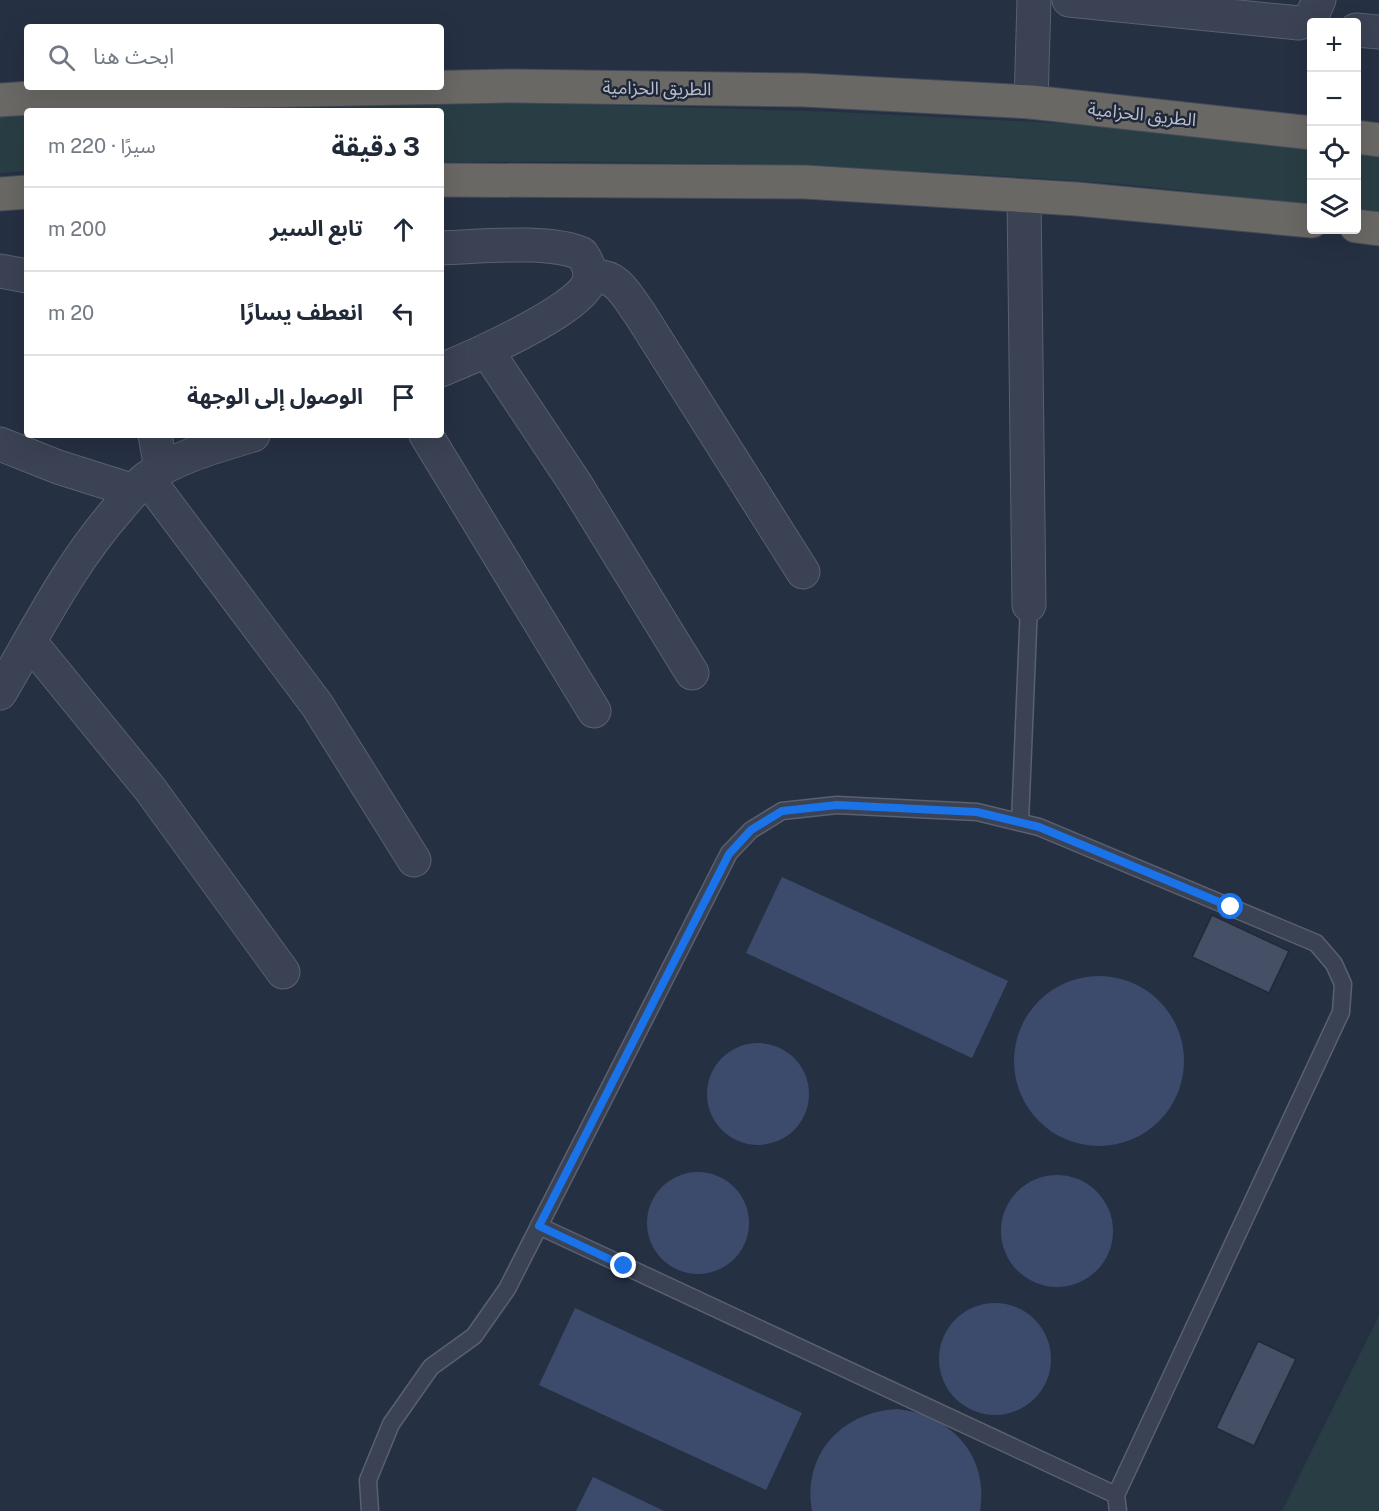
<!DOCTYPE html>
<html lang="ar">
<head>
<meta charset="utf-8">
<style>
	body { margin:0; font-family:"Public Sans","Noto Sans Arabic",sans-serif; background:#f6f6f7; color:#1f2937; direction:rtl }
	.controls { position:absolute; right:18px; top:18px; display:grid; overflow:hidden; border-radius:6px; box-shadow:0 6px 24px #0002 }
	.controls button { width:54px; height:54px; display:grid; place-items:center; padding:0; border:0; border-bottom:2px solid #e0e1e3; background:#fff; color:#1f2937; font:30px sans-serif }
	.stop { position:absolute; width:18px; height:18px; margin:-14px; border:4px solid #1a73e8; border-radius:50%; background:#fff }
	.stop.end { background:#1a73e8; border-color:#fff; box-shadow:0 2px 6px #0008 }
	.list { margin:0; padding:0; list-style:none }
	h2 { display:flex; justify-content:space-between; align-items:center; height:78px; margin:0; padding:0 24px; font-size:26px }
	h2 small { font-size:20px; font-weight:400; color:#747a83 }
	.list li { display:grid; grid-template-columns:39px 1fr auto; gap:18px; align-items:center; box-sizing:border-box; height:84px; padding:0 24px; border-top:2px solid #e0e1e3 }
	.list b { display:block; font-size:22px; white-space:nowrap }
	.list em { font-size:20px; font-style:normal; color:#747a83 }
	.icon { flex:none; width:33px; height:33px; fill:none; stroke:currentColor; stroke-width:2; stroke-linecap:round; stroke-linejoin:round }
	.map { position:relative; flex:none; width:1379px; height:1511px; overflow:hidden; direction:ltr }
	.search { position:absolute; background:#fff; box-shadow:0 6px 24px #0002; left:24px; top:24px; width:420px; height:66px; display:flex; align-items:center; gap:15px; box-sizing:border-box; padding:0 21px; border-radius:6px; color:#747a83; font-size:22px }
	.panel { position:absolute; background:#fff; box-shadow:0 6px 24px #0002; left:24px; top:108px; width:420px; height:330px; border-radius:6px; direction:rtl }
	.map>svg:first-child { display:block }
	.green { fill:#293e44 }
	.water { fill:#3c4b6c }
	.building { fill:#454f65; stroke:#22293a; stroke-width:1.5 }
	.lines { fill:none; stroke-linecap:round; stroke-linejoin:round }
	.service-casing { stroke:#596070; stroke-width:19 }
	.minor-casing { stroke:#596070; stroke-width:35 }
	.trunk-casing { stroke:#434a5a; stroke-width:35 }
	.service { stroke:#3b4253; stroke-width:16 }
	.minor { stroke:#3b4253; stroke-width:33 }
	.trunk { stroke:#696865; stroke-width:33 }
	.route { stroke:#1a73e8; stroke-width:8 }
	.labels { text-anchor:middle; dominant-baseline:central; stroke-width:5; stroke-linejoin:round; paint-order:stroke }
	.street-label { font-size:18px; fill:#b8becc; stroke:#1f2738 }
</style>
</head>
<body>
<div class="map">
<svg width="1379" height="1511" viewBox="0 0 1379 1511">
	<rect width="100%" height="100%" fill="#263043"/>
	<g class="green">
		<path d="M544,103L836,112L1114,126L1311,149V206C1244,199 1176,188 1108,183C887,167 663,159 441,162V111H95Z"/>
		<path d="M27,115V171L0,173V117Z"/>
		<path d="M1357,154L1379,156V214L1357,211Z"/>
		<path d="M1379,1316V1511H1282Z"/>
	</g>
	<g class="water">
		<path d="M782,877L1008,981L972,1058L746,953Z"/>
		<circle cx="1099" cy="1061" r="85"/>
		<circle cx="758" cy="1094" r="51"/>
		<circle cx="698" cy="1223" r="51"/>
		<circle cx="1057" cy="1231" r="56"/>
		<circle cx="995" cy="1359" r="56"/>
		<path d="M575,1308L802,1413L766,1490L539,1385Z"/>
		<path d="M897,1409C951,1415 989,1455 980,1511H812C802,1455 841,1412 897,1409Z"/>
		<path d="M593,1477L664,1511H576Z"/>
	</g>
	<g class="building">
		<path d="M1212,915L1289,951L1269,993L1192,957Z"/>
		<path d="M1258,1341L1296,1359L1254,1446L1216,1428Z"/>
	</g>
	<g class="lines">
		<defs>
			<g id="service">
				<path d="M1020,822L1029,605"/>
				<path d="M539,1226L1116,1495"/>
				<path d="M370,1511L368,1480L391,1424L431,1367L474,1336L507,1289L729,853L751,830L782,811L837,805L977,812L1039,827L1316,943L1334,964L1343,984L1341,1012L1116,1495L1118,1511"/>
			</g>
			<g id="minor">
				<path d="M1069,0L1299,23L1311,18L1319,0"/>
				<path d="M1356,30L1379,32"/>
				<path d="M1031,102L1034,0"/>
				<path d="M1024,196L1029,605"/>
				<path d="M441,248C478,247 549,239 582,254C588,263 593,273 588,284C575,312 471,358 441,370"/>
				<path d="M0,271L27,276"/>
				<path d="M591,277C617,273 626,295 640,314L803,572"/>
				<path d="M487,351L575,483L692,673"/>
				<path d="M155,435L161,469"/>
				<path d="M426,435L594,711"/>
				<path d="M0,444L58,467L134,491"/>
				<path d="M147,478L317,705L414,860"/>
				<path d="M30,642L150,789L283,972"/>
				<path d="M0,693C37,630 70,563 119,508C128,498 136,486 147,478C175,457 220,445 253,435"/>
			</g>
			<g id="trunk">
				<path d="M0,100L91,94L512,86L804,90L1031,102L1312,133"/>
				<path d="M1356,137L1379,140"/>
				<path d="M441,180L805,182L1077,199L1312,221"/>
				<path d="M0,194L27,192"/>
				<path d="M1356,226L1379,229"/>
			</g>
		</defs>
		<use href="#service" class="service-casing"/>
		<use href="#minor" class="minor-casing"/>
		<use href="#trunk" class="trunk-casing"/>
		<use href="#service" class="service"/>
		<use href="#minor" class="minor"/>
		<use href="#trunk" class="trunk"/>
	</g>
	<g class="lines">
		<path class="route" d="M624,1266L539,1226L729,854L751,830L782,811L837,805L977,812L1039,827L1231,907"/>
	</g>
	<g class="labels">
		<g class="street-label">
			<text transform="translate(657 88) rotate(1)">الطريق الحزامية</text>
			<text transform="translate(1142 114) rotate(6)">الطريق الحزامية</text>
		</g>
	</g>
</svg>
<div class="controls">
<button>+</button>
<button>−</button>
<button><svg class="icon" aria-label="locate" viewBox="0 0 24 24"><circle cx="12" cy="12" r="6"/><path d="M12 2v4M12 18v4M2 12h4M18 12h4"/></svg></button>
<button><svg class="icon" aria-label="layers" viewBox="0 0 24 24"><path d="M12 4l9 5-9 5-9-5zM3 14l9 5 9-5"/></svg></button>
</div>
<div class="stop" style="left:1231px;top:907px"></div>
<div class="stop end" style="left:624px;top:1266px"></div>
<div class="search"><svg class="icon" aria-label="search" viewBox="0 0 24 24"><circle cx="10" cy="10" r="6"/><path d="M15 15l6 6"/></svg>ابحث هنا</div>
<section class="panel">
<h2>3 دقيقة<small>سيرًا · 220 m</small></h2>
<ul class="list">
<li><svg class="icon" aria-label="ahead" viewBox="0 0 24 24"><path d="M12 20V5M6 11l6-6 6 6"/></svg><div><b>تابع السير</b></div><em>200 m</em></li>
<li><svg class="icon" aria-label="left" viewBox="0 0 24 24"><path d="M17 20v-9H6M10 6l-5 5 5 5"/></svg><div><b>انعطف يسارًا</b></div><em>20 m</em></li>
<li><svg class="icon" aria-label="arrive" viewBox="0 0 24 24"><path d="M6 21V4h12l-3 4 3 4H6"/></svg><div><b>الوصول إلى الوجهة</b></div></li>
</ul>
</section>
</div>
</body>
</html>
